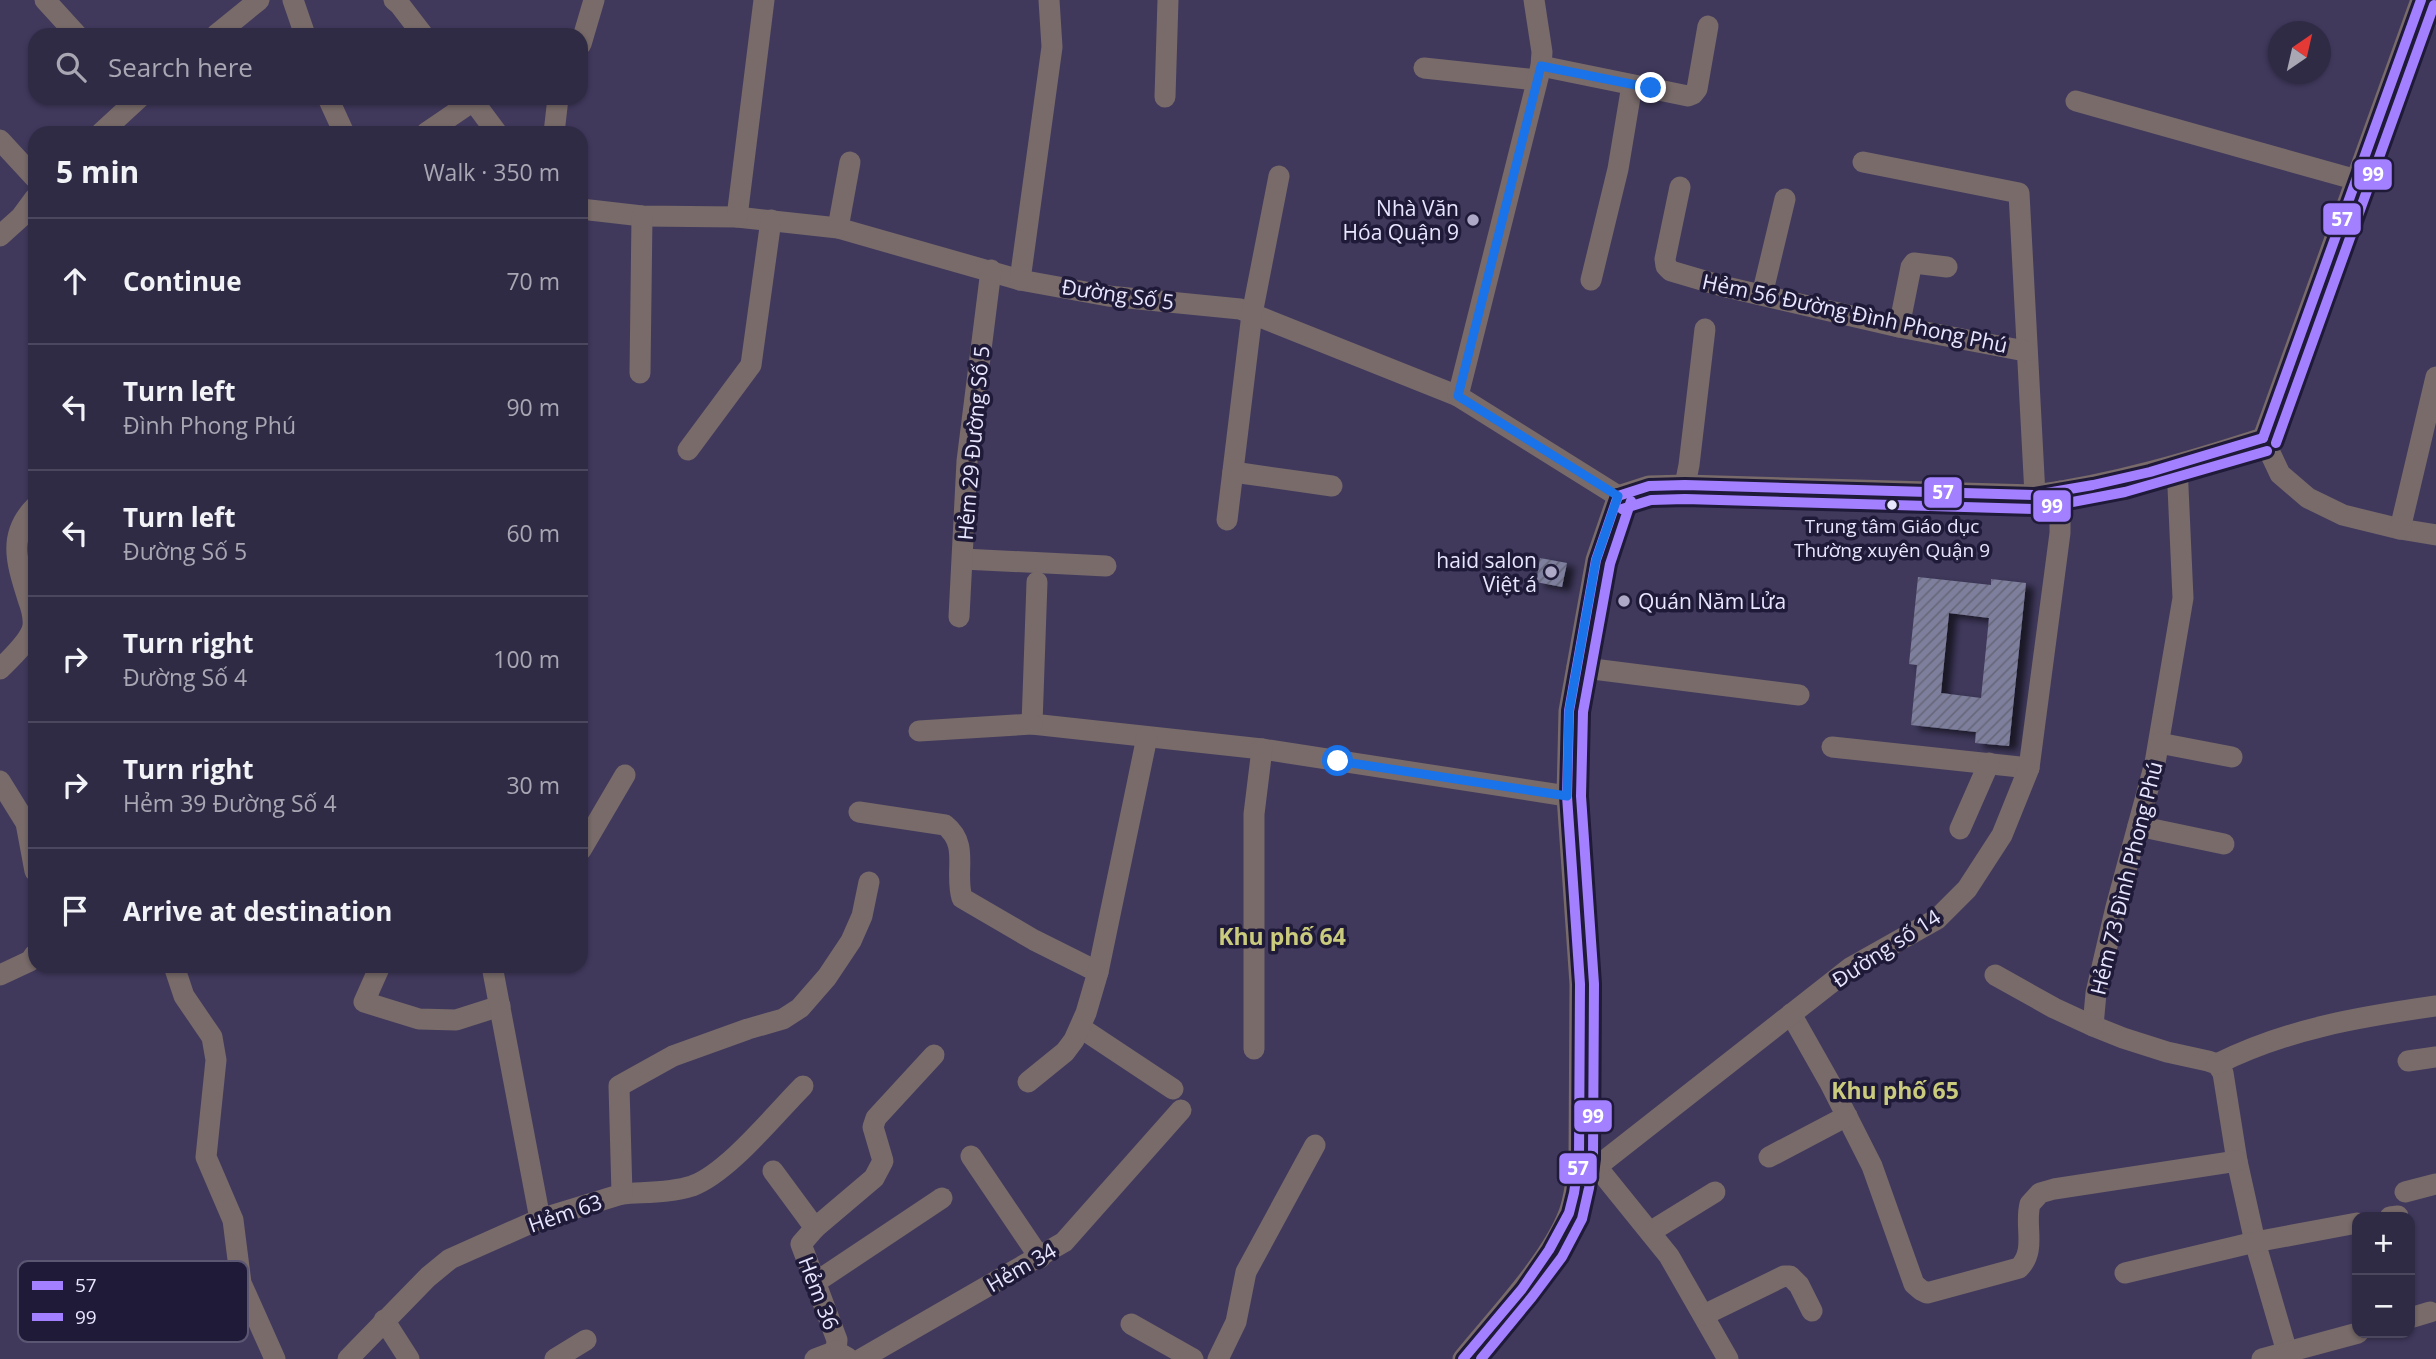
<!DOCTYPE html>
<html lang="en">
<head>
<meta charset="utf-8">
<style>
	body { margin:0; font-family:"Open Sans",sans-serif; background:#3c3750; color:#f1f3f6 }
	.controls { position:absolute; right:21px; bottom:21px; display:grid; overflow:hidden; border-radius:14px; box-shadow:0 2px 5px #0004 }
	.controls button { width:63px; height:63px; display:grid; place-items:center; padding:0; border:0; border-bottom:2px solid #4b475e; background:#302b45; color:#f1f3f6; font:35px sans-serif }
	.compass { position:absolute; left:2268px; top:21px; width:63px; height:63px; border-radius:50%; background:#302b45; box-shadow:0 2px 5px #0004; rotate:34deg }
	.stop { position:absolute; width:21px; height:21px; margin:-16px; border:5px solid #1a73e8; border-radius:50%; background:#fff }
	.stop.end { background:#1a73e8; border-color:#fff; box-shadow:0 2px 7px #0008 }
	.list { margin:0; padding:0; list-style:none }
	h2 { display:flex; justify-content:space-between; align-items:center; height:91px; margin:0; padding:0 28px; font-size:30px }
	h2 small { font-size:23px; font-weight:400; color:#a8a7b3 }
	.list li { display:grid; grid-template-columns:46px 1fr auto; gap:21px; align-items:center; box-sizing:border-box; height:126px; padding:0 28px; border-top:2px solid #4b475e }
	.list b { display:block; font-size:26px; white-space:nowrap }
	.list p { margin:0; font-size:23px; white-space:nowrap; color:#a8a7b3 }
	.list em { font-size:23px; font-style:normal; color:#a8a7b3 }
	.icon { flex:none; width:38px; height:38px; fill:none; stroke:currentColor; stroke-width:2; stroke-linecap:round; stroke-linejoin:round }
	.map { position:relative; flex:none; width:2436px; height:1359px; overflow:hidden }
	.search { position:absolute; background:#302b45; box-shadow:0 2px 5px #0004; left:28px; top:28px; width:560px; height:77px; display:flex; align-items:center; gap:18px; box-sizing:border-box; padding:0 24px; border-radius:21px; color:#a8a7b3; font-size:26px }
	.panel { position:absolute; background:#302b45; box-shadow:0 2px 5px #0004; left:28px; top:126px; width:560px; height:847px; border-radius:21px }
	.map>svg:first-child { display:block }
	.building { fill:url(#building-hatch); fill-rule:evenodd; filter:url(#shadow) }
	.lines { fill:none; stroke-linecap:round; stroke-linejoin:round }
	.minor { stroke:#786b6a; stroke-width:21 }
	.bus-1-casing { stroke:#1f1a37; stroke-width:16 }
	.bus-2-casing { stroke:#1f1a37; stroke-width:16 }
	.bus-1 { stroke:#a380ff; stroke-width:10 }
	.bus-2 { stroke:#a380ff; stroke-width:10 }
	.route { stroke:#1a73e8; stroke-width:9 }
	.poi-dot { fill:#ada9c6; stroke:#1f1a37; stroke-width:2.5 }
	.bus-dot { fill:#e8e6ff; stroke:#1f1a37; stroke-width:2.5 }
	.labels { text-anchor:middle; dominant-baseline:central; stroke-width:7; stroke-linejoin:round; paint-order:stroke }
	.bus-label { font-size:19px; fill:#e8e6ff; stroke:#1f1a37 }
	.poi-label { font-size:21px; fill:#e8e6ff; stroke:#1f1a37; text-anchor:end }
	.street-label { font-size:21px; fill:#e8e6ff; stroke:#1f1a37 }
	.neighbourhood-label { font-size:23px; font-weight:bold; fill:#cacb7d; stroke:#1f1a37 }
	.key { fill:#1f1a37; stroke:#5b5773; stroke-width:2 }
	.key-label { font-size:19px; fill:#e8e6ff }
	.line-badge { stroke:#1f1a37; stroke-width:2.5 }
	.badge-label { font-size:19px; text-anchor:middle; font-weight:bold; fill:#fff }
</style>
</head>
<body>
<div class="map">
<svg width="2436" height="1359" viewBox="0 0 2436 1359">
	<defs>
		<pattern id="building-hatch" width="6" height="6" patternUnits="userSpaceOnUse" patternTransform="scale(1.75)"><rect width="6" height="6" fill="#7e7f9c"/><path d="M-1 1l2-2M0 6l6-6M5 7l2-2" fill="none" stroke="#68687c"/></pattern>
		<filter id="shadow"><feDropShadow dx="8" dy="4.5" stdDeviation="3.5" flood-color="#0009"/></filter>
	</defs>
	<rect width="100%" height="100%" fill="#40395c"/>
	<g class="building">
		<path d="M1540,558L1567,563L1562,587L1536,582Z"/>
		<path d="M1918,577L1991,585V579L2026,583L2009,746L1975,743L1976,732L1911,725L1917,665L1909,664ZM1949,613L1989,618L1981,698L1941,693Z"/>
	</g>
	<g class="lines">
		<g class="minor">
			<path d="M45,0L77,35"/>
			<path d="M293,0L305,35"/>
			<path d="M394,0L400,5L423,35"/>
			<path d="M216,35L259,0"/>
			<path d="M581,44L594,0"/>
			<path d="M1541,66L1688,96L1693,94L1697,89L1708,26"/>
			<path d="M1424,68L1537,80"/>
			<path d="M1165,97L1168,0"/>
			<path d="M328,98L344,133"/>
			<path d="M471,98L497,133"/>
			<path d="M2076,101L2357,180"/>
			<path d="M101,133L139,98"/>
			<path d="M426,133L473,101"/>
			<path d="M554,133L558,98"/>
			<path d="M0,140L35,178"/>
			<path d="M1863,162L2019,193L2035,495"/>
			<path d="M1680,187L1665,259L1666,266L1671,271L1722,286L1899,327L2025,351"/>
			<path d="M581,209L642,216L737,217L838,228L1020,280L1108,296L1240,309L1458,396L1618,496"/>
			<path d="M737,217L764,0"/>
			<path d="M838,228L850,162"/>
			<path d="M0,236L21,217L35,198"/>
			<path d="M1020,280L1052,47L1049,0"/>
			<path d="M1591,280L1618,169L1632,85"/>
			<path d="M1762,295L1785,199"/>
			<path d="M1899,327L1911,267L1914,263L1947,267"/>
			<path d="M640,373L642,216"/>
			<path d="M1458,396L1541,66L1542,52L1534,0"/>
			<path d="M2263,438L2421,0"/>
			<path d="M2263,438L2280,474L2308,498L2343,515L2400,529L2436,535"/>
			<path d="M688,450L751,365L771,220"/>
			<path d="M2177,465L2183,598L2155,763L2116,907L2096,993L2093,1026L2123,1038L2167,1052L2208,1061L2217,1064L2223,1073L2237,1161L2255,1242L2289,1359"/>
			<path d="M1233,472L1332,486"/>
			<path d="M1685,485L1689,465L1705,329"/>
			<path d="M1618,496L1649,486L1685,485L2035,495C2112,485 2189,462 2263,438"/>
			<path d="M1227,520L1252,314L1279,176"/>
			<path d="M2400,529L2436,377"/>
			<path d="M963,559L1106,566"/>
			<path d="M1037,582L1032,724L1262,749L1567,796"/>
			<path d="M959,617L967,461L991,270"/>
			<path d="M1577,667L1799,695"/>
			<path d="M0,669C10,659 31,640 33,626C34,617 31,607 28,599C18,566 6,536 35,507"/>
			<path d="M919,731L1032,724"/>
			<path d="M2159,743L2232,757"/>
			<path d="M1832,747L2029,768"/>
			<path d="M0,781L26,823L35,871"/>
			<path d="M859,812L945,825C970,845 954,871 962,898L1034,940L1098,972"/>
			<path d="M2138,826L2224,844"/>
			<path d="M1960,829L1989,763"/>
			<path d="M581,850L625,775"/>
			<path d="M174,966L184,996L212,1037L216,1060L206,1157L233,1220L241,1283L275,1359"/>
			<path d="M380,966L364,1002L419,1019L456,1020L500,1006"/>
			<path d="M492,966L540,1219"/>
			<path d="M0,975L30,961L35,954"/>
			<path d="M1995,975L2054,1008L2093,1026"/>
			<path d="M1791,1014L1830,1083L1872,1166L1914,1284L1921,1290L1927,1293L2019,1268C2037,1250 2024,1226 2030,1204L2040,1193L2054,1189L2237,1161"/>
			<path d="M1081,1028L1173,1089"/>
			<path d="M1254,1049V814L1262,749"/>
			<path d="M2408,1061L2436,1057"/>
			<path d="M2217,1064C2287,1029 2359,1017 2436,1006"/>
			<path d="M1028,1082L1065,1052L1074,1040L1086,1013L1098,972L1147,737"/>
			<path d="M971,1156L1040,1258"/>
			<path d="M1769,1157L1847,1116"/>
			<path d="M1597,1167L1669,1256L1728,1359"/>
			<path d="M773,1171L815,1228L801,1244L837,1340L836,1351"/>
			<path d="M1576,1183L1850,968L1937,919L1967,889L2002,835L2029,768L2060,533V491"/>
			<path d="M2405,1192L2436,1184"/>
			<path d="M622,1194C644,1192 670,1193 692,1186C728,1173 775,1114 803,1086"/>
			<path d="M2390,1217L2398,1216"/>
			<path d="M815,1228L874,1178L883,1161L873,1127L876,1118L934,1055"/>
			<path d="M1650,1232L1715,1192"/>
			<path d="M2125,1273L2255,1242L2357,1223"/>
			<path d="M816,1282L942,1198"/>
			<path d="M1704,1315L1784,1276H1790L1799,1285L1812,1311"/>
			<path d="M2410,1318L2430,1312"/>
			<path d="M384,1320L409,1359"/>
			<path d="M1131,1324L1193,1359"/>
			<path d="M348,1359L428,1277L450,1259L540,1219L622,1194L619,1086L673,1056L748,1029L783,1019L800,1008L827,977L851,941L862,916L869,882"/>
			<path d="M555,1359L586,1340"/>
			<path d="M815,1359L836,1351L848,1358"/>
			<path d="M861,1359L1064,1242L1181,1110"/>
			<path d="M1218,1359L1236,1322L1246,1272L1315,1145"/>
			<path d="M1463,1359C1496,1318 1551,1261 1569,1213C1575,1196 1577,1176 1579,1159L1580,984L1567,796L1569,711L1596,560L1618,496"/>
			<path d="M2262,1359L2358,1333"/>
		</g>
		<defs>
			<g id="bus-1">
				<path d="M2263,438L2421,0"/>
				<path d="M1618,496L1649,486L1685,485L2035,495L2093,485L2150,472L2263,438"/>
				<path d="M1463,1359L1522,1289L1549,1250L1569,1213L1574,1193L1579,1159L1580,984L1567,796L1569,711L1596,560L1618,496"/>
			</g>
			<g id="bus-2">
				<path d="M2276,443L2434,5"/>
				<path d="M1622,509L1651,500L1685,499L2036,509L2125,492L2267,451"/>
				<path d="M1481,1359L1532,1297L1562,1257L1582,1219L1589,1188L1593,1159L1594,984L1581,796L1583,712L1610,564L1631,501"/>
			</g>
		</defs>
		<use href="#bus-1" class="bus-1-casing"/>
		<use href="#bus-2" class="bus-2-casing"/>
		<use href="#bus-1" class="bus-1"/>
		<use href="#bus-2" class="bus-2"/>
	</g>
	<g class="lines">
		<path class="route" d="M1338,761L1567,796L1569,711L1596,560L1618,496L1458,396L1541,66L1651,88"/>
	</g>
	<g class="poi-dot">
		<circle cx="1473" cy="220" r="7"/>
		<circle cx="1551" cy="572" r="7"/>
		<circle cx="1624" cy="601" r="7"/>
	</g>
	<circle class="bus-dot" cx="1892" cy="505" r="6"/>
	<g class="labels">
		<g class="bus-label">
			<text x="1892" y="526">Trung tâm Giáo dục<tspan x="1892" dy="24">Thường xuyên Quận 9</tspan></text>
		</g>
		<g class="poi-label">
			<text x="1459" y="208">Nhà Văn<tspan x="1459" dy="24">Hóa Quận 9</tspan></text>
			<text x="1537" y="560">haid salon<tspan x="1537" dy="24">Việt á</tspan></text>
			<text x="1638" y="601" text-anchor="start">Quán Năm Lửa</text>
		</g>
		<g class="street-label">
			<text transform="translate(1118 294) rotate(8)">Đường Số 5</text>
			<text transform="translate(1855 313) rotate(12)">Hẻm 56 Đường Đình Phong Phú</text>
			<text transform="translate(973 443) rotate(-85)">Hẻm 29 Đường Số 5</text>
			<text transform="translate(2126 878) rotate(-76)">Hẻm 73 Đình Phong Phú</text>
			<text transform="translate(1886 948) rotate(-33)">Đường số 14</text>
			<text transform="translate(565 1213) rotate(-19)">Hẻm 63</text>
			<text transform="translate(1021 1267) rotate(-30)">Hẻm 34</text>
			<text transform="translate(819 1293) rotate(69)">Hẻm 36</text>
		</g>
		<g class="neighbourhood-label">
			<text x="1282" y="936">Khu phố 64</text>
			<text x="1895" y="1090">Khu phố 65</text>
		</g>
	</g>
	<rect x="18" y="1261" width="230" height="81" rx="10" class="key"/>
	<rect x="32" y="1281" width="31" height="9" fill="#a380ff"/>
	<rect x="32" y="1313" width="31" height="8" fill="#a380ff"/>
	<g class="key-label">
		<text x="75" y="1292">57</text>
		<text x="75" y="1324">99</text>
	</g>
	<g class="line-badge">
		<rect x="2353" y="158" width="40" height="33" rx="7" fill="#a380ff"/>
		<rect x="2322" y="202" width="40" height="34" rx="7" fill="#a380ff"/>
		<rect x="1923" y="476" width="40" height="33" rx="7" fill="#a380ff"/>
		<rect x="2032" y="489" width="40" height="34" rx="7" fill="#a380ff"/>
		<rect x="1573" y="1099" width="40" height="34" rx="7" fill="#a380ff"/>
		<rect x="1558" y="1152" width="40" height="33" rx="7" fill="#a380ff"/>
	</g>
	<g class="badge-label">
		<text x="2373" y="181">99</text>
		<text x="2342" y="226">57</text>
		<text x="1943" y="499">57</text>
		<text x="2052" y="513">99</text>
		<text x="1593" y="1123">99</text>
		<text x="1578" y="1175">57</text>
	</g>
</svg>
<div class="controls">
<button>+</button>
<button>−</button>
</div>
<svg class="compass" viewBox="-18 -18 36 36"><path d="M0-13l5 13h-10z" fill="#e53935"/><path d="M0 13l5-13h-10z" fill="#a8a7b3"/></svg>
<div class="stop" style="left:1338px;top:761px"></div>
<div class="stop end" style="left:1651px;top:88px"></div>
<div class="search"><svg class="icon" aria-label="search" viewBox="0 0 24 24"><circle cx="10" cy="10" r="6"/><path d="M15 15l6 6"/></svg>Search here</div>
<section class="panel">
<h2>5 min<small>Walk · 350 m</small></h2>
<ul class="list">
<li><svg class="icon" aria-label="ahead" viewBox="0 0 24 24"><path d="M12 20V5M6 11l6-6 6 6"/></svg><div><b>Continue</b></div><em>70 m</em></li>
<li><svg class="icon" aria-label="left" viewBox="0 0 24 24"><path d="M17 20v-9H6M10 6l-5 5 5 5"/></svg><div><b>Turn left</b><p>Đình Phong Phú</p></div><em>90 m</em></li>
<li><svg class="icon" aria-label="left" viewBox="0 0 24 24"><path d="M17 20v-9H6M10 6l-5 5 5 5"/></svg><div><b>Turn left</b><p>Đường Số 5</p></div><em>60 m</em></li>
<li><svg class="icon" aria-label="right" viewBox="0 0 24 24"><path d="M7 20v-9h11M14 6l5 5-5 5"/></svg><div><b>Turn right</b><p>Đường Số 4</p></div><em>100 m</em></li>
<li><svg class="icon" aria-label="right" viewBox="0 0 24 24"><path d="M7 20v-9h11M14 6l5 5-5 5"/></svg><div><b>Turn right</b><p>Hẻm 39 Đường Số 4</p></div><em>30 m</em></li>
<li><svg class="icon" aria-label="arrive" viewBox="0 0 24 24"><path d="M6 21V4h12l-3 4 3 4H6"/></svg><div><b>Arrive at destination</b></div></li>
</ul>
</section>
</div>
</body>
</html>
